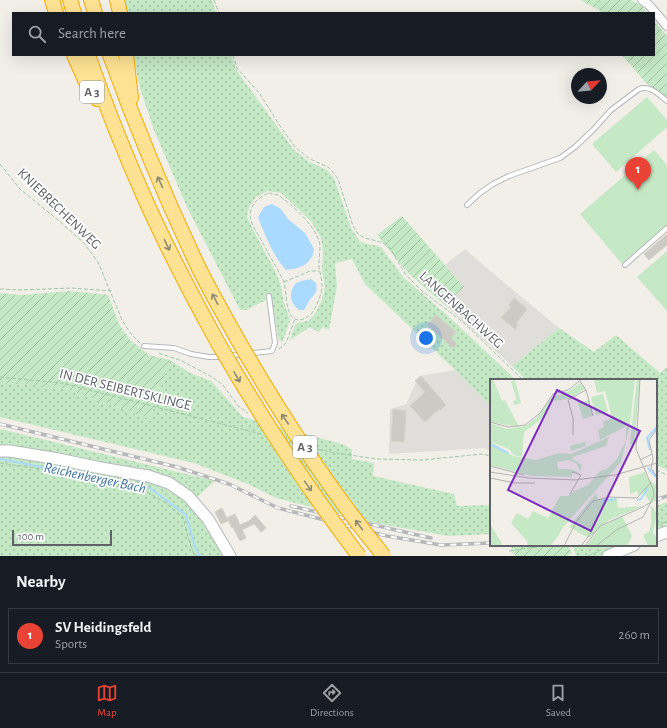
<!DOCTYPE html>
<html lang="en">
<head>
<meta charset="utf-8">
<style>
	body { margin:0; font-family:"Alegreya Sans",sans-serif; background:#242831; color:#f1f3f6 }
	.compass { position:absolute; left:571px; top:68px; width:36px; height:36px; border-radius:50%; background:#171b24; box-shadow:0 4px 16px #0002; rotate:64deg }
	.scale { position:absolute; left:12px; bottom:10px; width:100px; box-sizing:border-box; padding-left:4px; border:2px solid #5f6368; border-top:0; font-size:11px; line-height:14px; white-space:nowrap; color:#5f6368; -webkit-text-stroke:3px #fff; paint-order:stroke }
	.you { position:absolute; left:426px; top:338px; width:14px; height:14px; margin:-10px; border:3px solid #fff; border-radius:50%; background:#1a73e8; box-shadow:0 0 0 6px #1a73e833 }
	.badge { display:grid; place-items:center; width:26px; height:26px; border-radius:50%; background:#ea4335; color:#fff; font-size:13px; font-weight:700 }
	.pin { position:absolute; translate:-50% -33px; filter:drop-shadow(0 1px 2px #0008) }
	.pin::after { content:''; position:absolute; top:21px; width:14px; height:12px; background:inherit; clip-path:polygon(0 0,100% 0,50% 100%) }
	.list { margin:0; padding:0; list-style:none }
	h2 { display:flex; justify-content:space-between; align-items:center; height:52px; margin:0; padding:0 16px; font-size:17px }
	h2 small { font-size:13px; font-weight:400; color:#9ea1a6 }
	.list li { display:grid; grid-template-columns:26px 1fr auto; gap:12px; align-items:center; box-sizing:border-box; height:56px; margin:0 8px 8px; padding:0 8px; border:1px solid #363941; border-radius:0px }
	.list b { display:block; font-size:15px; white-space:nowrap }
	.list p { margin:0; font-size:13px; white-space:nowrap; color:#9ea1a6 }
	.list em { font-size:13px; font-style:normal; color:#9ea1a6 }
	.icon { flex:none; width:22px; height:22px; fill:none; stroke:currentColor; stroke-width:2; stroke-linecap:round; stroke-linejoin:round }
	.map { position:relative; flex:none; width:667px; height:556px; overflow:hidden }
	.search { position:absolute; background:#171b24; box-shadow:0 4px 16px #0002; left:12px; right:12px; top:12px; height:44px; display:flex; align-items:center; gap:10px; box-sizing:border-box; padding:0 14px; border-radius:0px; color:#9ea1a6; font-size:15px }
	.sheet { height:116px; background:#171b24 }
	nav { display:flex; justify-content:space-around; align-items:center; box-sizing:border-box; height:56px; border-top:1px solid #363941; background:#171b24; font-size:11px; color:#9ea1a6 }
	nav a { display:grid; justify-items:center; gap:2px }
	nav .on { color:#ea4335 }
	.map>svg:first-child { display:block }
	.industrial { fill:#e0deda }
	.grass { fill:url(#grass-dots) }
	.garden { fill:url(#garden-furrows) }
	.pitch { fill:#c5e8c5 }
	.water { fill:#aadaff }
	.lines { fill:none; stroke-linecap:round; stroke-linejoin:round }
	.stream { stroke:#aadaff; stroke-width:2 }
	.building { fill:#cccac5; stroke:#d6d1c6 }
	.service-casing { stroke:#b5b8bc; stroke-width:6 }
	.minor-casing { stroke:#b5b8bc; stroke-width:10 }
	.secondary-casing { stroke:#b6babf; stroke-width:13 }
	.motorway-casing { stroke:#f9ab00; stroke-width:16 }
	.path { stroke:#9cc7a9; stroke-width:1; stroke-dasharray:4 2; stroke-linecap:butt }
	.service { stroke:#fff; stroke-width:4 }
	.minor { stroke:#fff; stroke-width:8 }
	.secondary { stroke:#fff; stroke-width:11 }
	.motorway { stroke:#fde293; stroke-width:14 }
	.rail-casing { stroke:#b6b7b8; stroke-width:3.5 }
	.rail { stroke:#fff; stroke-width:2; stroke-dasharray:6; stroke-linecap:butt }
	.motorway-bridge-casing { stroke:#f9ab00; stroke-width:16; stroke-linecap:butt }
	.motorway-bridge { stroke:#fde293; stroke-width:14 }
	.oneway { stroke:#8e8975 }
	.labels { text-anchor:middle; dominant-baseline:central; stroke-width:3.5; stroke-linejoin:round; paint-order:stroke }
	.shield { fill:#fff; stroke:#8f9295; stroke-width:1 }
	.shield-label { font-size:13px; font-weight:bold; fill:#5f6368 }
	.street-label { font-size:14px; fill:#5f6368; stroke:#fff }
	.water-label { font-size:15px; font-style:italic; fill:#4174aa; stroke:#fff }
	.inset-river { fill:none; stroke:#aadaff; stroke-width:2 }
	.inset-road { fill:none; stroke:#b3b3b1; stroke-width:1 }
	.view { fill:#7b2cbf; fill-opacity:0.15; stroke:#7b2cbf; stroke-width:2 }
	.inset-edge { fill:none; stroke:#5f6368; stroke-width:2 }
</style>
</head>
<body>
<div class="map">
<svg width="667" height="556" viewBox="0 0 667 556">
	<defs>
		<pattern id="grass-dots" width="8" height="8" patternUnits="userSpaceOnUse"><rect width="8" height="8" fill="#c5e8c5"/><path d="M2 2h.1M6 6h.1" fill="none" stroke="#a3c0a4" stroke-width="1.8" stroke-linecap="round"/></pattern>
		<pattern id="garden-furrows" width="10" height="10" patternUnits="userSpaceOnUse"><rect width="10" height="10" fill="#c5e8c5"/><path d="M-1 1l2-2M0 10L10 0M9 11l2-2" fill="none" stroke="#a3c0a4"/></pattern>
	</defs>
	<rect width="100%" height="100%" fill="#f1efe8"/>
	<g class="industrial">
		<path d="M465,249L489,270L559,328L512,366L445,305L464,287L445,265Z"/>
		<path d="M455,370L491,406V450L483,448L389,454L390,409L406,404L419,376Z"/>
	</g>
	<g class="grass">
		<path d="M124,0H212L216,13H126Z"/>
		<path d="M133,55H231L237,71L294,150L309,162L327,170L334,178L351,228L360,242L381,247L403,277L449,317L516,380H491V406L455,370L365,284L352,259L335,263L337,286L329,330L323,327L318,332L310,327L290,340L295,325L297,323L308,321L315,314L322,300L325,287L322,270L323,251L321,238L311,221L281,193L268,191L256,197L250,205L247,216L253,230L272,265L280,282L284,303L290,320L283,341L281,342L279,340L271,295L269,294H267L265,296L266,300L246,310H240L187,207L154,130L140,88Z"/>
		<path d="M559,328L594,352L616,335L660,373L667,367V470L656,465V380H526L512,366Z"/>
		<path d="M170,360L190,373L211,381L243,417L345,445L352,450V459L374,463L373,476L454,494L457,506L491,505V534L448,536L375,523L276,498L248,484L194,463L0,417V383L60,387L150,419Z"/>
		<path d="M0,429L215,481L189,504L202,522L225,556H0Z"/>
		<path d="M667,502V528L656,532V506Z"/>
		<path d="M573,545H626L600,556H576Z"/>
	</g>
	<g class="garden">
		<path d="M580,0H631L642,6L647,13H601L599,10Z"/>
		<path d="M654,21L667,36V97L646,83L622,55H654Z"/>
		<path d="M402,216L464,287L445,305L408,273L377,235Z"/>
		<path d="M71,291L108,295L119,324L130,340L149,355L170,360L150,419L60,387L0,383V293L21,295Z"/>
		<path d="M512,547H569L572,553L568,556H516L511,552Z"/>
	</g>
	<g class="pitch">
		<path d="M647,97L667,120V127L616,172L592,144Z"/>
		<path d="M654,150L667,165V225L622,264L580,214Z"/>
		<path d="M667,251V311L637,277Z"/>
	</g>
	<g class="water">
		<path d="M272,204L281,209L288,219L305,233L314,249C313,252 313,256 311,258C306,267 295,269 286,270C273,256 265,235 258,217L264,207Z"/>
		<path d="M311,279L316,283C318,293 314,294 309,301C307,304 306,307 304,310H299C293,305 289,298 292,290C292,289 295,284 295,284C299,281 307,280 311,279Z"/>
	</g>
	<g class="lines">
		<path class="stream" d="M0,459L150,488L186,515L196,550L200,556"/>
	</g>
	<g class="building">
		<path d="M667,234V245L649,260L644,254Z"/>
		<path d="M514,298L527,309L516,323L518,324L515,329L501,318L511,307L509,305Z"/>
		<path d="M436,315L456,332L451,338L457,344L453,348L427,325Z"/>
		<path d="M421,376L446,405L441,410L439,409L425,422L410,406L425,392L415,381Z"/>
		<path d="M393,409L406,411L404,442L391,441Z"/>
		<path d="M222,508L228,521L221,524L215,512Z"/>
		<path d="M235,514L240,525L249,521L255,515L266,528L261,532L254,524L242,530L246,538L240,541L233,527L232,528L227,518Z"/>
	</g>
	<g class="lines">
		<defs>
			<g id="service">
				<path d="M467,205L480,193L493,184L509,176L560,158L575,147L594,129L611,110L639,89C650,85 658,94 667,101"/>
				<path d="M625,265L667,228"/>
				<path d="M144,346L174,348L191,354L209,357H222"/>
				<path d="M229,356L272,351L275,343L269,296"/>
			</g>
			<path id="minor" d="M642,0L649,5L667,26"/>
			<g id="secondary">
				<path d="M0,451H10L58,459L101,468L148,476L169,483L188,496L208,519L230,556"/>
				<path d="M656,536L667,532"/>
				<path d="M608,556L634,545"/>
			</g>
			<g id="motorway">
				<path d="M52,0L56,13"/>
				<path d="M70,0L74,13"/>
				<path d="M91,0L95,13"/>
				<path d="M117,0L120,13"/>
				<path d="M74,55L85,80L97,99"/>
				<path d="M88,55C105,104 124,152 145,199C167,248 192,296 218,343"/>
				<path d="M110,55C135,124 163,192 194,258C206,284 220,308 234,333"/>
				<path d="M126,55L131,98"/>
			</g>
		</defs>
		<use href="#service" class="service-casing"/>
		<use href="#minor" class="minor-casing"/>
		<use href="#secondary" class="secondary-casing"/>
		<use href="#motorway" class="motorway-casing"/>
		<g class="path">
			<path d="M214,0L219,13"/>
			<path d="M233,55L237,68L260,94L280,126L295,147L310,159L328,167L333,172L338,179L353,226L358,234L365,238L377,241L383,243L390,248L406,275L421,290L464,323L523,380"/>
			<path d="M0,164L20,189L58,220L83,242L98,262L122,320L131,334L140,343"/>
			<path d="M269,193C271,194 275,194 278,195C280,196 283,199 285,200C298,211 317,228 320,245C320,251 319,258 319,264C319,271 322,278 322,285C323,292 315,311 310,315C307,318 302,320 299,320C283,319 288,289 283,280C277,268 270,257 264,245C260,237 250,224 250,215C251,203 259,197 269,193Z"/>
			<path d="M284,282L310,271H319"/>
			<path d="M0,289L21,290L71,288L111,291"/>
			<path d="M279,349L286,343L295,319"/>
			<path d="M159,353L182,361L214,378L223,385L238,406L248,413"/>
			<path d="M0,377L62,383L261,434"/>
			<path d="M318,449L330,452L376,459L423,460L482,454L491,456"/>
			<path d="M0,463L41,469L116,484L140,489L149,493L164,502L183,517L188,537L193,552L196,556"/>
			<path d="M656,470L667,475"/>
			<path d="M656,521H658L662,523"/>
			<path d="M656,526L667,521"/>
			<path d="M509,551L549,545"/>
			<path d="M588,556L601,550"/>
		</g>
		<use href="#service" class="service"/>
		<use href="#minor" class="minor"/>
		<use href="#secondary" class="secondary"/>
		<use href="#motorway" class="motorway"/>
		<defs>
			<g id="rail">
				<path d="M0,424L177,467L229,484L278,508L387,536L441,545L491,543"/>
				<path d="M656,500L667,496"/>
				<path d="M291,506L431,538"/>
			</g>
		</defs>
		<use href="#rail" class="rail-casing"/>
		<use href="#rail" class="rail"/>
		<defs>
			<g id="motorway-bridge">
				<path d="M234,333C248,358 263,383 278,407C310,458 345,509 384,556"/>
				<path d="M218,343C261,417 307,488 359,556"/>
			</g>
		</defs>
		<use href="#motorway-bridge" class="motorway-bridge-casing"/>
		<use href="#motorway-bridge" class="motorway-bridge"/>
	</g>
	<defs><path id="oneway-shaft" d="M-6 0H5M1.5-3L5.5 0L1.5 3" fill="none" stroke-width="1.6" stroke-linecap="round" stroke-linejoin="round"/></defs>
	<g class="oneway">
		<use href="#oneway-shaft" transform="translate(160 182) rotate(-115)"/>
		<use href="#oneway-shaft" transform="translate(167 245) rotate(64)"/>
		<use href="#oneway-shaft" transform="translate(215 299) rotate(-118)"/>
		<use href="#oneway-shaft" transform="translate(237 377) rotate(60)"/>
		<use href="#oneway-shaft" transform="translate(285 419) rotate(-124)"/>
		<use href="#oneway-shaft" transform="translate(308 486) rotate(55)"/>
		<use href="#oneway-shaft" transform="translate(359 525) rotate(-126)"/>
	</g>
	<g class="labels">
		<g class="shield">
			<rect x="80" y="81" width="24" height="22" rx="3"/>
			<rect x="293" y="436" width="24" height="22" rx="3"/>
		</g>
		<g class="shield-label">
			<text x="92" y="92">A 3</text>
			<text x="305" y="447">A 3</text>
		</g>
		<g class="street-label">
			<text transform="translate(59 209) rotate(44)">KNIEBRECHENWEG</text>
			<text transform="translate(461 310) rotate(42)">LANGENBACHWEG</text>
			<text transform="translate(125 390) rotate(14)">IN DER SEIBERTSKLINGE</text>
		</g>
		<g class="water-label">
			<text transform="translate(95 478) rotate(12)">Reichenberger Bach</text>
		</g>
	</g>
	<g transform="translate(490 379)">
		<rect width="167" height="167" fill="#f1efe8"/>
		<path d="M104,0H145L140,45L110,61L108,51L114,48L113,43L122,39L115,12L107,14ZM147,0H150L144,66L140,65ZM140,46L131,83L67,155L80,131L92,120L84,112L98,106L110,92L117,90L127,80L136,61V49ZM119,58L116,67L83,78L82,80L92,86L90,93L87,85L79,81L67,83L68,90H81L90,94H82V98L41,97L0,86V62L23,77L46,81L69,74L81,75ZM155,93L157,99L167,107V121L161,124L153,113L149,117L147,112L140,115L139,98ZM106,114L108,120L127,119L128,129L153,127L119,141L99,159L79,148ZM161,126L167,135L163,154L167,158V167H158L153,156L159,153L161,145Z" fill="#c5e8c5"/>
		<path d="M132,137L142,157L137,167H96L111,148Z" fill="#c5e8c5"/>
		<path d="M25,1L31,24L24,26L23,22L27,21L21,3Z" fill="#c5e8c5"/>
		<path d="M3,0L12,22L15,21L29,48L0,43V1ZM90,4L95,10L78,20L63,22L50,41L34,53L32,78L24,76L19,70L0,62V44L17,50L35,47L46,39L61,19L79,12ZM95,63L96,67L81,72L80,67ZM84,112L92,120L80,131L69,156L60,167H38L37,162L21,144L27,134L38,140L43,132L58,139L70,117H78ZM0,145L11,163L12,167H1Z" fill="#c5e8c5"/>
		<path d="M113,15L118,33L106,36L101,18ZM99,21L103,37L93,40L88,24Z" fill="#c5e8c5"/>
		<path class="inset-river" d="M0,65L18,74M160,71L157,59L167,48M158,89L166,98M147,121L151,120L158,109M112,122L126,120"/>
		<path class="inset-road" d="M90,2L96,11L103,37M0,43L18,48L35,46L50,34L63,15L78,11L92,0M167,50L159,61L163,80L161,89L167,98M83,56V39L78,21L96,11M150,81L162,75M0,87L34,96M0,93L39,99L85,101L125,96L167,84M0,99L25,104H45M80,115L91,96L82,93M74,167L86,143L103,122L119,118L147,119L161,103M91,167L101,154H104M95,167L110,147L153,128L161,123L164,117L163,110L146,70L150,0M106,167L128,150L153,138L161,123"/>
		<path class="view" d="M67,11L150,52L101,152L18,111Z"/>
		<rect width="167" height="167" class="inset-edge"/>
	</g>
</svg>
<svg class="compass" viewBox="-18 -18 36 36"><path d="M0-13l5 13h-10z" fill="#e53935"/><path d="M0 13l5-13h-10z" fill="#9ea1a6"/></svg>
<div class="scale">100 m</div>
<div class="you"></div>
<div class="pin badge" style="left:638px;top:190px">1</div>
<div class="search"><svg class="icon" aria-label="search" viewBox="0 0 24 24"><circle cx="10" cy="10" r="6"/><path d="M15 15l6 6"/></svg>Search here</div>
</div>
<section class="sheet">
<h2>Nearby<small></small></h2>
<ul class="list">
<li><span class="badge">1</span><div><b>SV Heidingsfeld</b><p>Sports</p></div><em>260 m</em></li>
</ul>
</section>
<nav>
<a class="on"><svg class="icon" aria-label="map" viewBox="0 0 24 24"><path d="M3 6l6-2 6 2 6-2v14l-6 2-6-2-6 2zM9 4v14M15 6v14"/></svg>Map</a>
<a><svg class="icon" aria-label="directions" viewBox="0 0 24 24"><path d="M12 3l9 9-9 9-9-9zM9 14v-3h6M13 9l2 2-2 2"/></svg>Directions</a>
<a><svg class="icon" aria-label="saved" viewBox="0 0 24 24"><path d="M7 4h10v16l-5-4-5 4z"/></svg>Saved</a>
</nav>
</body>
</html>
